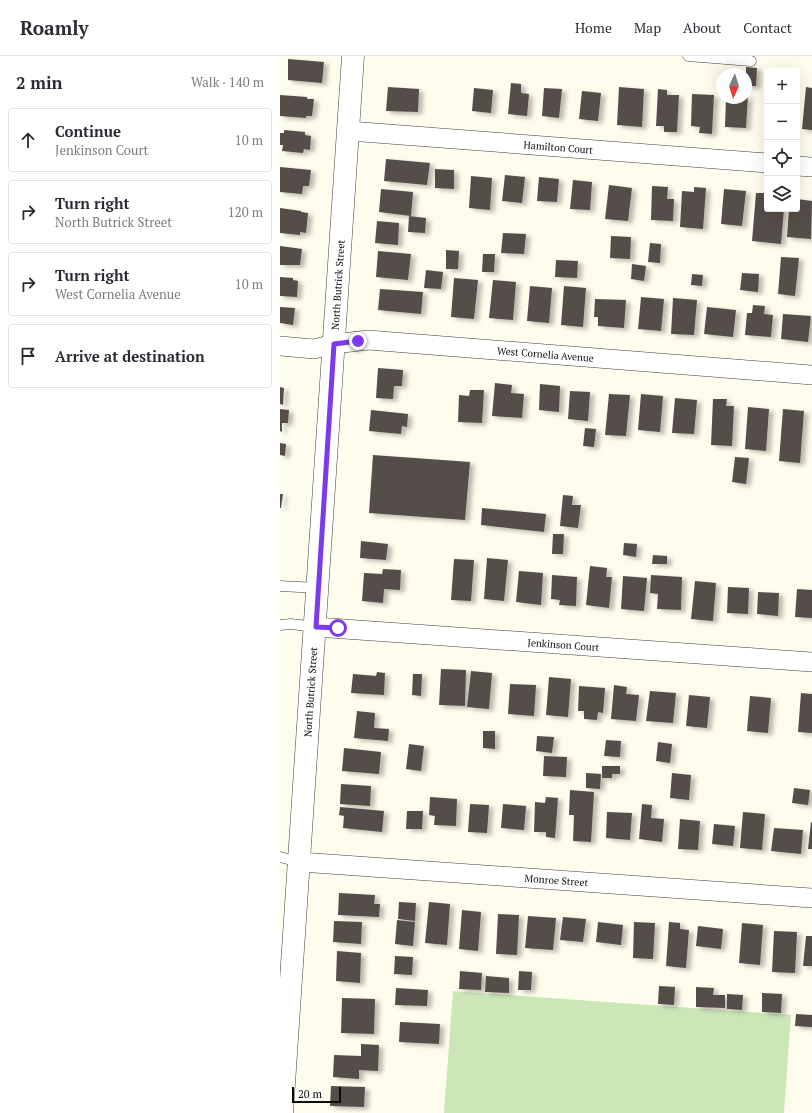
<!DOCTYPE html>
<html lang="en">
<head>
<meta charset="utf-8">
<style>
	body { margin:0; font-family:"PT Serif",serif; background:#f7f7f7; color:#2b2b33 }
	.controls { position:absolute; right:12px; top:12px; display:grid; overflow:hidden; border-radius:4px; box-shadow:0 4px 16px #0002 }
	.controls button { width:36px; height:36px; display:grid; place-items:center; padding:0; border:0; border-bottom:1px solid #e1e1e2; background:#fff; color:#2b2b33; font:20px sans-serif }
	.compass { position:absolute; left:436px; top:12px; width:36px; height:36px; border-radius:50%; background:#fff; box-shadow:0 4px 16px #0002; rotate:184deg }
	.scale { position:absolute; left:12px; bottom:10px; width:49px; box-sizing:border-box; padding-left:4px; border:2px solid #0c0c0c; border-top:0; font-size:11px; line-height:14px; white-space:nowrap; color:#0c0c0c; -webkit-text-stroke:3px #fff; paint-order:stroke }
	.stop { position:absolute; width:12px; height:12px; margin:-9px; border:3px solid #7c3aed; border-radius:50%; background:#fff }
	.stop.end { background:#7c3aed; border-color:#fff; box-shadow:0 1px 4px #0008 }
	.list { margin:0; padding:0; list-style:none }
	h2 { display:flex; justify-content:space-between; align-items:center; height:52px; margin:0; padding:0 16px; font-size:17px }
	h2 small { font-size:13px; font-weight:400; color:#7c7c81 }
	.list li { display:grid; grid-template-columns:26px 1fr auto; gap:12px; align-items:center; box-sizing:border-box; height:64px; margin:0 8px 8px; padding:0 8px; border:1px solid #e1e1e2; border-radius:4px }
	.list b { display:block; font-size:15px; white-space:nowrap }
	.list p { margin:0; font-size:13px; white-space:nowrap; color:#7c7c81 }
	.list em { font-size:13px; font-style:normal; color:#7c7c81 }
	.icon { flex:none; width:22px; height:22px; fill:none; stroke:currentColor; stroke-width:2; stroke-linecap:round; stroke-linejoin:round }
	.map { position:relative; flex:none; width:532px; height:1057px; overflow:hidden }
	header { display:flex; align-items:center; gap:24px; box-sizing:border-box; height:56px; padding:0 20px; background:#fff; border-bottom:1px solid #e1e1e2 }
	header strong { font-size:19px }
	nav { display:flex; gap:22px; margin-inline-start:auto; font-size:14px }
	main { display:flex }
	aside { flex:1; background:#fff }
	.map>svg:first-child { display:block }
	.green { fill:#cce6b8 }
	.building { fill:#544e49; filter:url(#shadow) }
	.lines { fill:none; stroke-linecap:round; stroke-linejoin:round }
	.service-casing { stroke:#3f3f3f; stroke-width:11 }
	.minor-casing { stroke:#3f3f3f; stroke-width:20 }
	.tertiary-casing { stroke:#3f3f3f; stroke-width:23 }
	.service { stroke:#fff; stroke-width:10 }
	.minor { stroke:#fff; stroke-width:19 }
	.tertiary { stroke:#fff; stroke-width:22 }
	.route { stroke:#7c3aed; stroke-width:5 }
	.labels { text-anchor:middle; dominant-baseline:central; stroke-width:4; stroke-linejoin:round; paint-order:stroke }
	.street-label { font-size:10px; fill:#0c0c0c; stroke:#fff }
</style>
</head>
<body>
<header>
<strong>Roamly</strong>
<nav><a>Home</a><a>Map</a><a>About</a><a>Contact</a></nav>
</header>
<main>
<aside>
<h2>2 min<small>Walk · 140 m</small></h2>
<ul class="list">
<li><svg class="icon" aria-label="ahead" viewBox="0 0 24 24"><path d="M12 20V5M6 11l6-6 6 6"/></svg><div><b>Continue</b><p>Jenkinson Court</p></div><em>10 m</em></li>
<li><svg class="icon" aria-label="right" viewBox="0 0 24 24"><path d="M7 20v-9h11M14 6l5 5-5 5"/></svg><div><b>Turn right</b><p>North Butrick Street</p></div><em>120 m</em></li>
<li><svg class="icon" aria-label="right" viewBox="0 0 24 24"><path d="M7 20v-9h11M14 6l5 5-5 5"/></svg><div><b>Turn right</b><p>West Cornelia Avenue</p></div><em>10 m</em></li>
<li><svg class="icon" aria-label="arrive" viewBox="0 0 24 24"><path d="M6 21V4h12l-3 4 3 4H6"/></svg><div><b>Arrive at destination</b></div></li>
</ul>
</aside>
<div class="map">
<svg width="532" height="1057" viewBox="0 0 532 1057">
	<defs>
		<filter id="shadow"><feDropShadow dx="4.5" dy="2.5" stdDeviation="2" flood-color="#0004"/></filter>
	</defs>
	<rect width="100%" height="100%" fill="#fefcec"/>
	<path class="green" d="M173,935L511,959L504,1057H164Z"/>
	<g class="building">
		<path d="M8,3L44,6L42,27L8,24Z"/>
		<path d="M466,11L477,12L476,30H466Z"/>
		<path d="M231,27L241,28V37L249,38L247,60L228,58Z"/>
		<path d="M108,31L139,33L138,56L106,55Z"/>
		<path d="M339,31L364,33L362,71L337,69Z"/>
		<path d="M526,31L532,32V74L522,73Z"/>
		<path d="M194,32L213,34L211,57L192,55Z"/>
		<path d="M264,32L282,33L279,62L262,60Z"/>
		<path d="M378,33L387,34V39H399L397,76H384V70H376Z"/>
		<path d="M302,35L321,37L318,65L299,63Z"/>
		<path d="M412,38L434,39L432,78L419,77L420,71L411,70Z"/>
		<path d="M0,39L27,41V43H34L32,60H26V62L0,60Z"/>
		<path d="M466,39H468L466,72L445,71L446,42H466Z"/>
		<path d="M4,74L25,76V79L31,80L30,94L24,93L23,97L2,95L3,89H0V77H4Z"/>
		<path d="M106,103L150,107L147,129L104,125Z"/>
		<path d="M0,111L31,114L29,130H23L22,138L0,136Z"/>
		<path d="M155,113L174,114V133L155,132Z"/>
		<path d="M225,119L245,121L242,147L222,145Z"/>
		<path d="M191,120L212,122L210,154L189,152Z"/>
		<path d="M259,121L279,123L277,146L257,145Z"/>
		<path d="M293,124L312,126L310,154L290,153Z"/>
		<path d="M329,129L352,132L348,165L325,163Z"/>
		<path d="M372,130L388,131L387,143H394L393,165L371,164Z"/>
		<path d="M414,131L426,132L423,173L400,171L402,135L414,136Z"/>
		<path d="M101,133L133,136L131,160L99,156Z"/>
		<path d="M444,133L466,135L462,170L441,168Z"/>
		<path d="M476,137H487V153H504L501,188L472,185Z"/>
		<path d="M517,143L532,145L531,183L507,181L509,153H517Z"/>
		<path d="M0,152L21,155V156L28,157L26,177L20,176V179L0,177Z"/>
		<path d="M129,160L146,162L145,177L128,176Z"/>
		<path d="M97,165L119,167L118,189L95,187Z"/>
		<path d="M223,177L246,178L244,198L221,197Z"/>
		<path d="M331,180L351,181L350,203L330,202Z"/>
		<path d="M370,187L381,188L380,207L368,206Z"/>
		<path d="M0,190L22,193L20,209H0Z"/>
		<path d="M166,194L179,195L178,213H166Z"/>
		<path d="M98,195L131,198L128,224L96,221Z"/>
		<path d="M203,198H215L214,216H202Z"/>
		<path d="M501,201L519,202L515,240L498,238Z"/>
		<path d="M276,204L298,205L297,222L275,221Z"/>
		<path d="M352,208L366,210L364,225L351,223Z"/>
		<path d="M146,214L163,216L161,233L144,232Z"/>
		<path d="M462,217L479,218L478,236L460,234Z"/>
		<path d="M412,218L423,219L422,230L411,229Z"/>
		<path d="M0,221L13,222V224L18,225L17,241L0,240Z"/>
		<path d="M174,222L198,224L194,263L171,261Z"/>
		<path d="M213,224L236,226L233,264L209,262Z"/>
		<path d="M250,230L272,232L269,267L247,265Z"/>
		<path d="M284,230L306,232L303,271L281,269Z"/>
		<path d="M100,233L143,236L141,258L98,254Z"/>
		<path d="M361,241L384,243L381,275L358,273Z"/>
		<path d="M393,242L417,244L414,279L391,278Z"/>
		<path d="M315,243L346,244L344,272L318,270V261H314Z"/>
		<path d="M473,249L485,250L484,258L493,259L491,281L465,279L467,257H472Z"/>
		<path d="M0,251L15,252L13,269L0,267Z"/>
		<path d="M427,251L456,254L453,281L424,278Z"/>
		<path d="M503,258L531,260L528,286L501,283Z"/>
		<path d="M98,312L123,314L122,330H114L113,343L96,342Z"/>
		<path d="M215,327L232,329L231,337L244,338L242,362L212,360Z"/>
		<path d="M260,328L280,330L279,356L259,354Z"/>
		<path d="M0,331L4,332L3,349L0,348Z"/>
		<path d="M190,334H204L202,367L178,366L179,339L189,340Z"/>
		<path d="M290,335L310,336L308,365L288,363Z"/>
		<path d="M329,338L350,339L346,380L325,379Z"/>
		<path d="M361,338L383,340L380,376L358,374Z"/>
		<path d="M395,342L417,344L414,378L392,377Z"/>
		<path d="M433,343H447L446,350H454L452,390L431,389Z"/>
		<path d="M468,351L489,353L486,395L465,393Z"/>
		<path d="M0,353L9,354L8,367H2V376L0,375Z"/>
		<path d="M503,353L524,355L520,407L499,405Z"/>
		<path d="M91,354L128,358L127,371L122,370L121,378L89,375Z"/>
		<path d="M305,372L316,373L314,391L303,390Z"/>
		<path d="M0,387L6,388L5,400L0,399Z"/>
		<path d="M93,399L190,406L185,464L89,457Z"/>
		<path d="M455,401L469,402L466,428L452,426Z"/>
		<path d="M0,438H3L1,452H0Z"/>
		<path d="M283,439L293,440L292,449H301L298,472L280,470Z"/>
		<path d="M202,452L266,458L264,476L201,469Z"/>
		<path d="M273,478H284L283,498H272Z"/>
		<path d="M81,485L108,488L106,504L80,502Z"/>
		<path d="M344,487L357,488L356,501L343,499Z"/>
		<path d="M373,499L387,500V508H372Z"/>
		<path d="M207,502L228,504L224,545L204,543Z"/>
		<path d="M174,503L194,504L191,545L171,544Z"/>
		<path d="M310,510L327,512L326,521H332L329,552L306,549Z"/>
		<path d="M103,513L121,514L120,534L104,533L103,547L82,545L84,517L102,518Z"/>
		<path d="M239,515L263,517L261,549L236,546Z"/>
		<path d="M272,519L297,521L296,550L279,549L280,544L271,543Z"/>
		<path d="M371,519L402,521L401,554L377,553L378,538L370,537Z"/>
		<path d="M343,520L367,522L364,555L341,553Z"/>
		<path d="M415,525L436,527L433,565L411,563Z"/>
		<path d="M448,531L469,532L468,558L447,557Z"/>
		<path d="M517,533L532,534V562L515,561Z"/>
		<path d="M478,536L499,537L498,560L477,558Z"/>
		<path d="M161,613L186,614L185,650L159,649Z"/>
		<path d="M191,615L212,617L209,653L187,651Z"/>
		<path d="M97,616L105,617L104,639L71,637L73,618L96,620Z"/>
		<path d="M133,618H142L141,640L132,639Z"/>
		<path d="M269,621L291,623L288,661L266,659Z"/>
		<path d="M230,628L256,629L254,660L228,658Z"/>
		<path d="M334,629L347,631L346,638L359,639L356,665L331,663Z"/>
		<path d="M299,630L325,632L323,657L318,656L317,664L304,663V655H298Z"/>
		<path d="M370,635L396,637L393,667L366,665Z"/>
		<path d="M521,637L532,638V677L518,676Z"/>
		<path d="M409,639L430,641L427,672L406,670Z"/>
		<path d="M470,640L491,642L488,677L467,675Z"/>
		<path d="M77,655L95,657L94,672L109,673L108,685L74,682Z"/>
		<path d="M203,675H215V693L203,692Z"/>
		<path d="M257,680L274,681L272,697L256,695Z"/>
		<path d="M326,684L341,685L340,701L324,700Z"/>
		<path d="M378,686L392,688L390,707L376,705Z"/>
		<path d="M129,688L144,690L141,715L126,713Z"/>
		<path d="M64,692L101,696L99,718L62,715Z"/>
		<path d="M264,700L287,701L286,721L263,720Z"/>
		<path d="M322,710H340V718H332V722H322Z"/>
		<path d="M306,717L321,718L320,733L306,732Z"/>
		<path d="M392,717L411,719L409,744L390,742Z"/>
		<path d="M61,728L91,730L90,750L60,748Z"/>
		<path d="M514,732L530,734L528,749L512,747Z"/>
		<path d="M290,734L314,736L311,786L293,785L294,759H289Z"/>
		<path d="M150,741L177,743L176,770L154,769L155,760L149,759Z"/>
		<path d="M266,741L278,742L275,782L266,781V776H254L255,746L265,747Z"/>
		<path d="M190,748L209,749L207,777L188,776Z"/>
		<path d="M223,748L246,750L244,774L221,772Z"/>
		<path d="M362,748L372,749L371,762L384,763L382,786L359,783Z"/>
		<path d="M60,751L104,755L102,776L63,772L64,760L59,759Z"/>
		<path d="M127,755H143L142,773H126Z"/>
		<path d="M327,756L352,757L350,784L326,782Z"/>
		<path d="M463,756L485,758L482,794L460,792Z"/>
		<path d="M400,763L420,765L418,794L398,793Z"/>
		<path d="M531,766L532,767V793H528Z"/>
		<path d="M434,768L455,770L453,790L432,788Z"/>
		<path d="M494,772L523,774L521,798L491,795Z"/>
		<path d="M59,837L95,839L94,848H100L99,861L58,859Z"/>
		<path d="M119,846L136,847L135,865L118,863Z"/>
		<path d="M149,846L170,848L167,889L145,887Z"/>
		<path d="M182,854L201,856L198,895L179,893Z"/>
		<path d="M218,858L239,859L237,899L216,898Z"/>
		<path d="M248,860L276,862L273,894L245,892Z"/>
		<path d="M283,861L306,863L303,886L280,884Z"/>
		<path d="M117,864L135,866L133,890L115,888Z"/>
		<path d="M54,865L82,866L81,888L53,886Z"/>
		<path d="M318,866L343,869L341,889L316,886Z"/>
		<path d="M354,866L375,867L373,903L353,902Z"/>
		<path d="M389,866L400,867V873L409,874L406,912L386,910Z"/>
		<path d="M462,867L483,869L480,909L459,907Z"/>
		<path d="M418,870L443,873L441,893L416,890Z"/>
		<path d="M494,875L517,876L515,917L492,916Z"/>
		<path d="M526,880H532V910H523Z"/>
		<path d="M57,895L81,897L80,927L56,925Z"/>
		<path d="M115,900L133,901L132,919L114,918Z"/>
		<path d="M180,915L202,917L201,934L179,933Z"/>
		<path d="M239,915L252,916L251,934H238Z"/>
		<path d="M206,920L229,922V937L205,936Z"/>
		<path d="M379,930L395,931L394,949L378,948Z"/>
		<path d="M416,931L434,932L433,939H445V952L416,951Z"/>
		<path d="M116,932L148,934L147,950L115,949Z"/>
		<path d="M482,937L502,938L501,957L482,956Z"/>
		<path d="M447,938L463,939L462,954L447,953Z"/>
		<path d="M62,942L95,943L94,978L61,977Z"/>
		<path d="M516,958L532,959V971L515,970Z"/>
		<path d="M120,966L160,968L159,988L119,986Z"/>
		<path d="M81,988L99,989L98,1015L79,1014V1023L53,1021L54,999L81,1000Z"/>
		<path d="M51,1030L85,1031L84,1051L50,1050Z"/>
	</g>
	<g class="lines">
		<defs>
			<g id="service">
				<path d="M408,0L471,5"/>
				<path d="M0,530L38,532"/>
				<path d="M0,569L11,568L36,571"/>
				<path d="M0,801L20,806"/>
			</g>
			<g id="minor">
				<path id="s1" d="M69,75L487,107"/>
				<path d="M517,110L532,111"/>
				<path id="s2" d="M0,290L34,293L54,288L88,284L532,319"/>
				<path id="s3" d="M36,571L532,606"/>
				<path id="s4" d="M20,806L532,842"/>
			</g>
			<g id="tertiary">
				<path id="s5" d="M2,1057L73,0"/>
			</g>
		</defs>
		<use href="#service" class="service-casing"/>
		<use href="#minor" class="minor-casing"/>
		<use href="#tertiary" class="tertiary-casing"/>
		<use href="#service" class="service"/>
		<use href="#minor" class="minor"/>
		<use href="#tertiary" class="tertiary"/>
	</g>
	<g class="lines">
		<path class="route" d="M58,572L36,571L54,288L78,285"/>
	</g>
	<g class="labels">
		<g class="street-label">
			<text stroke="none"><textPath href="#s1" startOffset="210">Hamilton Court</textPath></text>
			<text stroke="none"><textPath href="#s5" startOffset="830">North Butrick Street</textPath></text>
			<text stroke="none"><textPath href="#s2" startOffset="267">West Cornelia Avenue</textPath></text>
			<text stroke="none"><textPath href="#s3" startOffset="248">Jenkinson Court</textPath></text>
			<text stroke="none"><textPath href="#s5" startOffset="422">North Butrick Street</textPath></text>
			<text stroke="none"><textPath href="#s4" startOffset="257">Monroe Street</textPath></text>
		</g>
	</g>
</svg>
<div class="controls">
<button>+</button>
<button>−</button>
<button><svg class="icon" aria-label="locate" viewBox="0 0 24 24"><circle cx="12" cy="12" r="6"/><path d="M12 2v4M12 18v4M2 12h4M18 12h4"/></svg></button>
<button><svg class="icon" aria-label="layers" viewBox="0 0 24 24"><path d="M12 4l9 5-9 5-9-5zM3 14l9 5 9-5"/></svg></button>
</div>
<svg class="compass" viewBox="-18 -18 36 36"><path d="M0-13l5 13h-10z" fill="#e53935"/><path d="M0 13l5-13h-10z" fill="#7c7c81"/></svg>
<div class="scale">20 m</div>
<div class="stop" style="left:58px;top:572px"></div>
<div class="stop end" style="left:78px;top:285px"></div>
</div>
</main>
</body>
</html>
